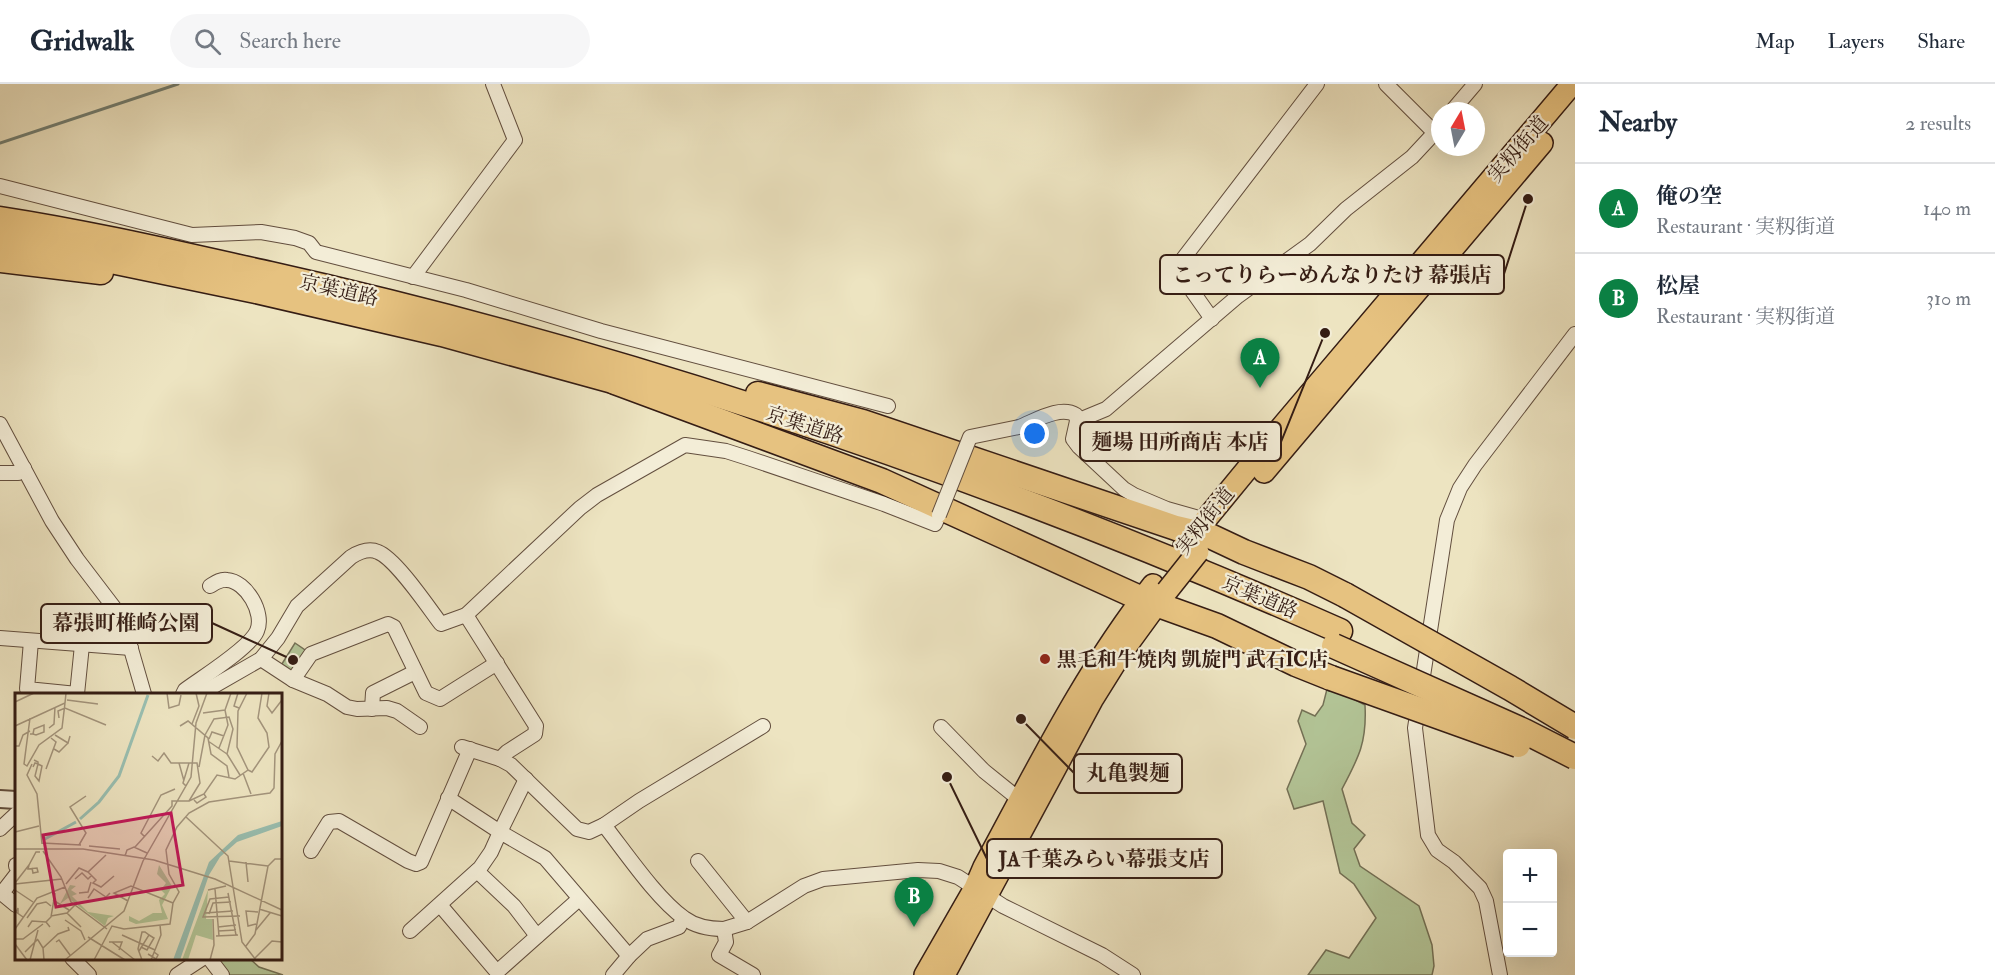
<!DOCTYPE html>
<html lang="en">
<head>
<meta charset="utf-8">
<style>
	body { margin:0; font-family:"IM FELL Double Pica","Noto Serif JP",serif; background:#f6f6f7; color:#1f2937 }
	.controls { position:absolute; right:18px; bottom:18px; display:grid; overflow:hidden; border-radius:6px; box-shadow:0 6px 24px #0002 }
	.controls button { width:54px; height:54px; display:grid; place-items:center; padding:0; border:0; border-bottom:2px solid #e0e1e3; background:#fff; color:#1f2937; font:30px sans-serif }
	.compass { position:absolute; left:1431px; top:18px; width:54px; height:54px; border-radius:50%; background:#fff; box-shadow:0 6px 24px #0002; rotate:10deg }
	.you { position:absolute; left:1035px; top:350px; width:21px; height:21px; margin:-15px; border:4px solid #fff; border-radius:50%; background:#1a73e8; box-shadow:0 0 0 9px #1a73e833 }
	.badge { display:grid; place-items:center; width:39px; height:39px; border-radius:50%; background:#0b8043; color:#fff; font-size:20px; font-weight:700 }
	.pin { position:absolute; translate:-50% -50px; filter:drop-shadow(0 2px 3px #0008) }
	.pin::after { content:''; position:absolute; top:32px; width:21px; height:18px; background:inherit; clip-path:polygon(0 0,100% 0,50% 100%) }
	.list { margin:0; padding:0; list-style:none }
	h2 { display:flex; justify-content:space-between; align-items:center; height:78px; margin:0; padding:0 24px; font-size:26px }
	h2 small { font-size:20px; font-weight:400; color:#747a83 }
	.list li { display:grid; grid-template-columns:39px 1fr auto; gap:18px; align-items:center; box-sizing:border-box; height:90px; padding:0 24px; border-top:2px solid #e0e1e3 }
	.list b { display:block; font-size:22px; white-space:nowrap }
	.list p { margin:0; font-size:20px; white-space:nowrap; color:#747a83 }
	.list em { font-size:20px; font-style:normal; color:#747a83 }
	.icon { flex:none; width:33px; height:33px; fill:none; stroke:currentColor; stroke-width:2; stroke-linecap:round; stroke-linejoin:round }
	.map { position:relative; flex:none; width:1575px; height:891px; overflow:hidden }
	header { display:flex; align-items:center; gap:36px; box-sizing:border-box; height:84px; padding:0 30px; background:#fff; border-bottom:2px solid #e0e1e3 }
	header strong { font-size:28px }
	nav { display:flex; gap:33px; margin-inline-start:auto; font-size:21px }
	.search { width:420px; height:54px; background:#f6f6f7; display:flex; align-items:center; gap:15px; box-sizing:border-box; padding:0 21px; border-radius:33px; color:#747a83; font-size:22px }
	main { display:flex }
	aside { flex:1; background:#fff }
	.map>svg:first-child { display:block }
	.green { fill:#b3c597; stroke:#747156; stroke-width:1.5 }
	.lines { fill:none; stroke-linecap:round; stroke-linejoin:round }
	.stream { stroke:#717e72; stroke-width:3 }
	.minor-casing { stroke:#634f3f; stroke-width:16 }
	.tertiary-casing { stroke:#634f3f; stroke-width:20 }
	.primary-casing { stroke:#351d14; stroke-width:24 }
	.motorway-casing { stroke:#351d14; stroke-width:27 }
	.minor { stroke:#f3edd7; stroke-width:14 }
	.tertiary { stroke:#f3edd7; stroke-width:16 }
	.primary { stroke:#e6c280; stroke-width:21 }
	.motorway { stroke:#e6c280; stroke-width:24 }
	.minor-bridge-casing { stroke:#634f3f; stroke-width:16; stroke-linecap:butt }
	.primary-bridge-casing { stroke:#351d14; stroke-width:24; stroke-linecap:butt }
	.motorway-bridge-casing { stroke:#351d14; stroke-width:27; stroke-linecap:butt }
	.minor-bridge { stroke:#f3edd7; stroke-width:14 }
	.primary-bridge { stroke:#e6c280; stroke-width:21 }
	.motorway-bridge { stroke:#e6c280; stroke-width:24 }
	.poi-dot { fill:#8f2418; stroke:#f3edd7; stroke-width:2 }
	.labels { text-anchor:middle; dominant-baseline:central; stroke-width:4.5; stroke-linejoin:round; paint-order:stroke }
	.street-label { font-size:20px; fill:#351d14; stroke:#f3edd7 }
	.poi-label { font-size:20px; font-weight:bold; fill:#351d14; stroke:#f3edd7; text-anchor:start }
	.inset-river { fill:none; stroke:#99bfb1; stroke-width:3 }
	.inset-road { fill:none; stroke:#a3947c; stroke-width:1.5 }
	.view { fill:#c2185b; fill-opacity:0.15; stroke:#c2185b; stroke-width:3 }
	.inset-edge { fill:none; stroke:#351d14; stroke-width:3 }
	.leader { fill:none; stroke:#351d14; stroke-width:2 }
	.callout-dot { fill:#351d14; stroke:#f3edd7; stroke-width:2 }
	.callout { fill:#f3edd7; stroke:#351d14; stroke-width:2 }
	.callout-label { font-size:21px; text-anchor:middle; font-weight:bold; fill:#351d14 }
</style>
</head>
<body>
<header>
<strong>Gridwalk</strong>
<div class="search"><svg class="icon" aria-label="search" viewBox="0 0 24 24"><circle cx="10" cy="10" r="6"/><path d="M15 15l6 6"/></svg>Search here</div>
<nav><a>Map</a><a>Layers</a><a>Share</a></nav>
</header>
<main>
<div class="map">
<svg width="1575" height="891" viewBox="0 0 1575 891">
	<rect width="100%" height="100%" fill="#ede4c1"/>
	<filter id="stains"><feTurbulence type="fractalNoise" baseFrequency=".00333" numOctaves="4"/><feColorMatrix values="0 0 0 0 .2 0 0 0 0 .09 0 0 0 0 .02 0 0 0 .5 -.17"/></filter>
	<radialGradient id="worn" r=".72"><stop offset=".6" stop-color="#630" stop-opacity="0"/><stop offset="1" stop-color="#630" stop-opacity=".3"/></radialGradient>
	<g class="green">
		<path d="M295,559L308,568L293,589L280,583Z"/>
		<path d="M1328,601L1365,621C1367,658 1359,673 1342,705L1352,739L1365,751L1354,765L1360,782L1419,822L1432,861L1434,882L1432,891H1308L1326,866L1349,874L1376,834L1354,800L1340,789L1323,717L1294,725L1287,705L1306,660L1298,637L1302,626L1315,632L1323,621Z"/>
		<path d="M208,875H250L259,883L283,891H223Z"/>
	</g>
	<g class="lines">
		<path class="stream" d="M0,59L178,0"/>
		<defs>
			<g id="minor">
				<path d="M1386,0L1435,49"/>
				<path d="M1452,27L1475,0"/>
				<path d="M0,102L192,151L261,148L295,154L309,159L316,168L466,206L601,247L888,322"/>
				<path d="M413,193L515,56L493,0"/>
				<path d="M1212,235L1176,184L1317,0"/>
				<path d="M1077,337L1106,325L1238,212L1310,160L1346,125L1412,73L1440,43"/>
				<path d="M0,340L52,437L77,475L122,534L144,610"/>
				<path d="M1019,343C1035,337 1060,321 1076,331L1077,337L1073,355L1079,363L1124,405L1134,411L1167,425L1206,436"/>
				<path d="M0,389H18L24,384"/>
				<path d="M466,531L536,642L535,650L507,668L500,675L511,681L577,745L589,748L604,741L639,717L763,642"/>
				<path d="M0,554L131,564"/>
				<path d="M31,557L27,605L77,610L82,561"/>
				<path d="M261,575L293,596L327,610L347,623L357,625L387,624L397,627L420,643"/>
				<path d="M293,596L311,570L388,540L394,543L426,609L440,615L497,579"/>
				<path d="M183,610L185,606C201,594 250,564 257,547C265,529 246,497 227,496C220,495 215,499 210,502"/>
				<path d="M200,610L261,575L278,554L297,522L351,473C359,468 369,464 378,468C396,475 428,523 441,540L466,531L580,424L597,411L685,361L726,367L748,374L884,420L935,440L939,431"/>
				<path d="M372,625L373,609L415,588"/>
				<path d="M941,643L984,687L1020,716"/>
				<path d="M462,663L500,675"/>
				<path d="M448,714L500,748L526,695"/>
				<path d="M604,741C626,769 657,815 684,834C696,843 710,845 724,845"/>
				<path d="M0,745L16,730"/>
				<path d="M311,767L329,738L339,737L408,777L416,780L421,778L470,665"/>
				<path d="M698,777L747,838"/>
				<path d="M16,781V782"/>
				<path d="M477,787L514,822L537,852"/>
				<path d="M0,808L16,821"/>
				<path d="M2,809L16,791"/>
				<path d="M440,821L497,888L579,815"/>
				<path d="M410,847L480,784L491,768L500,748L545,774L629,872L647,855L679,843L683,834"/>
				<path d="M72,874L89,891"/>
				<path d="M209,874L222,891"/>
				<path d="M177,891L203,874"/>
				<path d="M613,891L629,872"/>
				<path d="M753,891L719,871L726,858L724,845L747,838L804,802L823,795L918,786L939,787L958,793L1003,822L1102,871L1133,891"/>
				<path d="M1500,891L1486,817L1480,804L1454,778L1437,766L1428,751L1415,644L1447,436L1460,404L1475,381L1575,250"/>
			</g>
			<path id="tertiary" d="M0,715L16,716"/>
			<g id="primary">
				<path d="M1264,388L1542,59"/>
				<path d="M1184,462L1285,339L1572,0"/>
				<path d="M925,891L975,804L984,783C1036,687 1085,587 1153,501"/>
				<path d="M944,891L1092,616L1122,568L1157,520"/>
			</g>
			<g id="motorway">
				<path d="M0,135C91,149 180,170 270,190C637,272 995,395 1340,547"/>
				<path d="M0,154L256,207L442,250L631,302"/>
				<path d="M0,176L101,188"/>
				<path d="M615,298L882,397L1142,515L1217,542L1296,580L1331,594"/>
				<path d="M758,310L863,338L1176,444L1210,452L1244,468L1309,493L1345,511"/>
			</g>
		</defs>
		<use href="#minor" class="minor-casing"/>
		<use href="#tertiary" class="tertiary-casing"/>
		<use href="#primary" class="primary-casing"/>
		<use href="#motorway" class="motorway-casing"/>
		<use href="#minor" class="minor"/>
		<use href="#tertiary" class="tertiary"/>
		<use href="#primary" class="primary"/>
		<use href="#motorway" class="motorway"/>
		<defs>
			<path id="minor-bridge" d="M939,431L970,353L1019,343"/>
			<path id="primary-bridge" d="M1167,507L1198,468"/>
			<g id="motorway-bridge">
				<path d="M1345,511L1510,604L1575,643"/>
				<path d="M1334,562L1524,647L1575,673"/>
				<path d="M1331,594L1518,661"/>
			</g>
		</defs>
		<use href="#minor-bridge" class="minor-bridge-casing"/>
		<use href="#primary-bridge" class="primary-bridge-casing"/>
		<use href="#motorway-bridge" class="motorway-bridge-casing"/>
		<use href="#minor-bridge" class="minor-bridge"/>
		<use href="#primary-bridge" class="primary-bridge"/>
		<use href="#motorway-bridge" class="motorway-bridge"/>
	</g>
	<circle class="poi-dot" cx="1045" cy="575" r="6"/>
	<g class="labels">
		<g class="street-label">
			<text transform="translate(1518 65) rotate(-49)">実籾街道</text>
			<text transform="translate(339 206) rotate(13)">京葉道路</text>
			<text transform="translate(805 341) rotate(18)">京葉道路</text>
			<text transform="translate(1205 437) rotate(-51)">実籾街道</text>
			<text transform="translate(1260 513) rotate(23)">京葉道路</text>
		</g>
		<g class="poi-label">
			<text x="1057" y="575">黒毛和牛焼肉 凱旋門 武石IC店</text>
		</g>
	</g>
	<g transform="translate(15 609)">
		<rect width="267" height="267" fill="#ede4c1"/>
		<path d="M144,172L157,193L147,212L153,226L121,231L114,228V223L124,228L138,220H147L144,207L150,201L146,197L151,190L142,181ZM55,192L61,193L56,197L62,201L57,203L73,219L99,223L93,225L90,233L53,205L45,211ZM193,197L191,226H197L198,247L181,242L173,267H167Z" fill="#b3c597"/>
		<path d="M267,128V133L222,149L205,164L194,182L165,267H158L194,169L223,142Z" fill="#99bfb1"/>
		<path class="inset-river" d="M65,126L84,109L104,83L133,2M28,147L61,129"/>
		<path class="inset-road" d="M152,0L154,15L164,12L166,2M223,0L219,13L224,15M254,0L252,13L257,20L267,7M52,7L83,11M0,9L19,0M188,20L210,17M15,25L9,71L12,73L24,52L47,35L50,10M44,25L43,18L50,15L91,32M177,31L184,13L181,0M0,33L50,10L51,0M165,33L173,28L193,45L196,61L212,73L214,84M34,35L39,31L40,14M15,41H18L21,42L29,39V32L19,36L18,41M40,42L53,50L55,43M190,42L199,26L214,24L218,36L212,61L225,82M194,46L197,39L209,43M193,48L212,61M0,53H4L8,42L15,38M204,55L213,32L210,17L216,0M39,56L44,59L53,50M164,70L169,88M17,71L12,82L22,101L27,151M18,74L20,70L23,71L27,73L24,88L20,83L23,71V69L19,67M184,74L190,42M31,76L41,49L36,45M233,77L237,79L254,54L252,40L243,25L247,0M228,80L236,101M171,93L168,90L174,70M179,107L182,110L191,104L189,101M174,108L189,101L202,82L220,86L233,77L222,54L223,18L232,0M171,124L213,163L227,249L241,267M0,139L24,133M130,144L126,140L146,102L160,96M27,150L66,152M64,152L71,140L55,114L71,103M74,153L105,156M120,154L157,113V108H174L185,90L182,70H156L149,60L143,68L137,63M0,156H68L139,167L200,186L267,217M28,158L46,184L56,209L92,236M110,163L112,157L119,154L132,160M214,168L253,173M231,169L233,189M14,172L13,176L22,175L23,179L18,180L17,175M14,172L21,159H25M73,179L81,187L78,190L86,194L99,183M60,186L67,180L73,186L77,182M0,190L14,172M0,191L47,186M51,191L64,175L73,179L91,162M200,196L204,243M0,197L18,209M193,197L211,193M64,200L73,199L76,189M213,200L221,242M214,204L195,206L188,224L225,223M73,205L79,196L91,204L95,200M38,207L54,217M113,208L99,200L116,193L158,210M244,216L267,223M3,220V215L1,219L8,224M52,220L66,234M190,220L218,218M194,221L198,210L216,209M36,223L52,220L60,212M12,225L22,211L31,209L36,213M50,227L66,238L70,247M241,231L233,233L231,218L243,219M13,234L17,228L31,229M35,234L31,229L36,224L40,200M203,234L221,232M0,236L22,205L50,194M241,237L255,220M203,238L221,237M107,242L140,257M201,243L223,242M73,244L110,267M0,246H8L28,231M23,247L28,255L29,267M41,249L44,247L55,262M94,249H107L104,257M97,249L120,267M0,251L12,267M231,253L240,241L253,173L260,166H267M126,254L132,257L139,245L134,242M28,255L43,241L54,237L53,234M124,258L134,242L130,239H127L123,256L127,267M10,259L23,246M133,261L141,266L143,262L139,259M240,265L257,248L267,249M15,267L23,237M50,267L109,218L128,168L176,84L181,30L192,0M79,267L97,233L109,236L155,231L158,210L164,199L154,181L151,157L162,134L174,120L194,109L255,100L259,95L260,61L267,48M136,267L146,242L145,232M195,267L199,252L198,226"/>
		<path class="view" d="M156,120L168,192L41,214L28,142Z"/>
		<rect width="267" height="267" class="inset-edge"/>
	</g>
	<path class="leader" d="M1528 115L1504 190M1325 249L1281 358M293 576L212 539M1021 635L1074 689M947 693L987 775"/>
	<g class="callout-dot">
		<circle cx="1528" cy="115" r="6"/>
		<circle cx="1325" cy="249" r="6"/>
		<circle cx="293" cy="576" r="6"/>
		<circle cx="1021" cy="635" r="6"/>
		<circle cx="947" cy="693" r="6"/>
	</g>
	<g class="callout">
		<rect x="1160" y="171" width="344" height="39" rx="6"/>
		<rect x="1080" y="338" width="201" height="39" rx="6"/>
		<rect x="41" y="520" width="171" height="39" rx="6"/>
		<rect x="1074" y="670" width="108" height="39" rx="6"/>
		<rect x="987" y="755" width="235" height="39" rx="6"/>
	</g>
	<g class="callout-label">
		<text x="1332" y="198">こってりらーめんなりたけ 幕張店</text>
		<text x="1180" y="365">麺場 田所商店 本店</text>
		<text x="126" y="546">幕張町椎崎公園</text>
		<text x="1128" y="696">丸亀製麺</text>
		<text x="1104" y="782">JA千葉みらい幕張支店</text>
	</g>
	<rect width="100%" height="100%" filter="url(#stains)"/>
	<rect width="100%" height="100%" fill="url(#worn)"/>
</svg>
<div class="controls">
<button>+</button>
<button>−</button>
</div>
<svg class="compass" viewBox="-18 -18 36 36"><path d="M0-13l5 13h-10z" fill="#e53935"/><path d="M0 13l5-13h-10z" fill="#747a83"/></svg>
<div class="you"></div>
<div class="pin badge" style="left:1260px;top:304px">A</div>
<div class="pin badge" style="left:914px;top:843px">B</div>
</div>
<aside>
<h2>Nearby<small>2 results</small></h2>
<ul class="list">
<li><span class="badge">A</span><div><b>俺の空</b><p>Restaurant · 実籾街道</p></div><em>140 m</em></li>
<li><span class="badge">B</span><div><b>松屋</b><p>Restaurant · 実籾街道</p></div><em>310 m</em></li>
</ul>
</aside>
</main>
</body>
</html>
